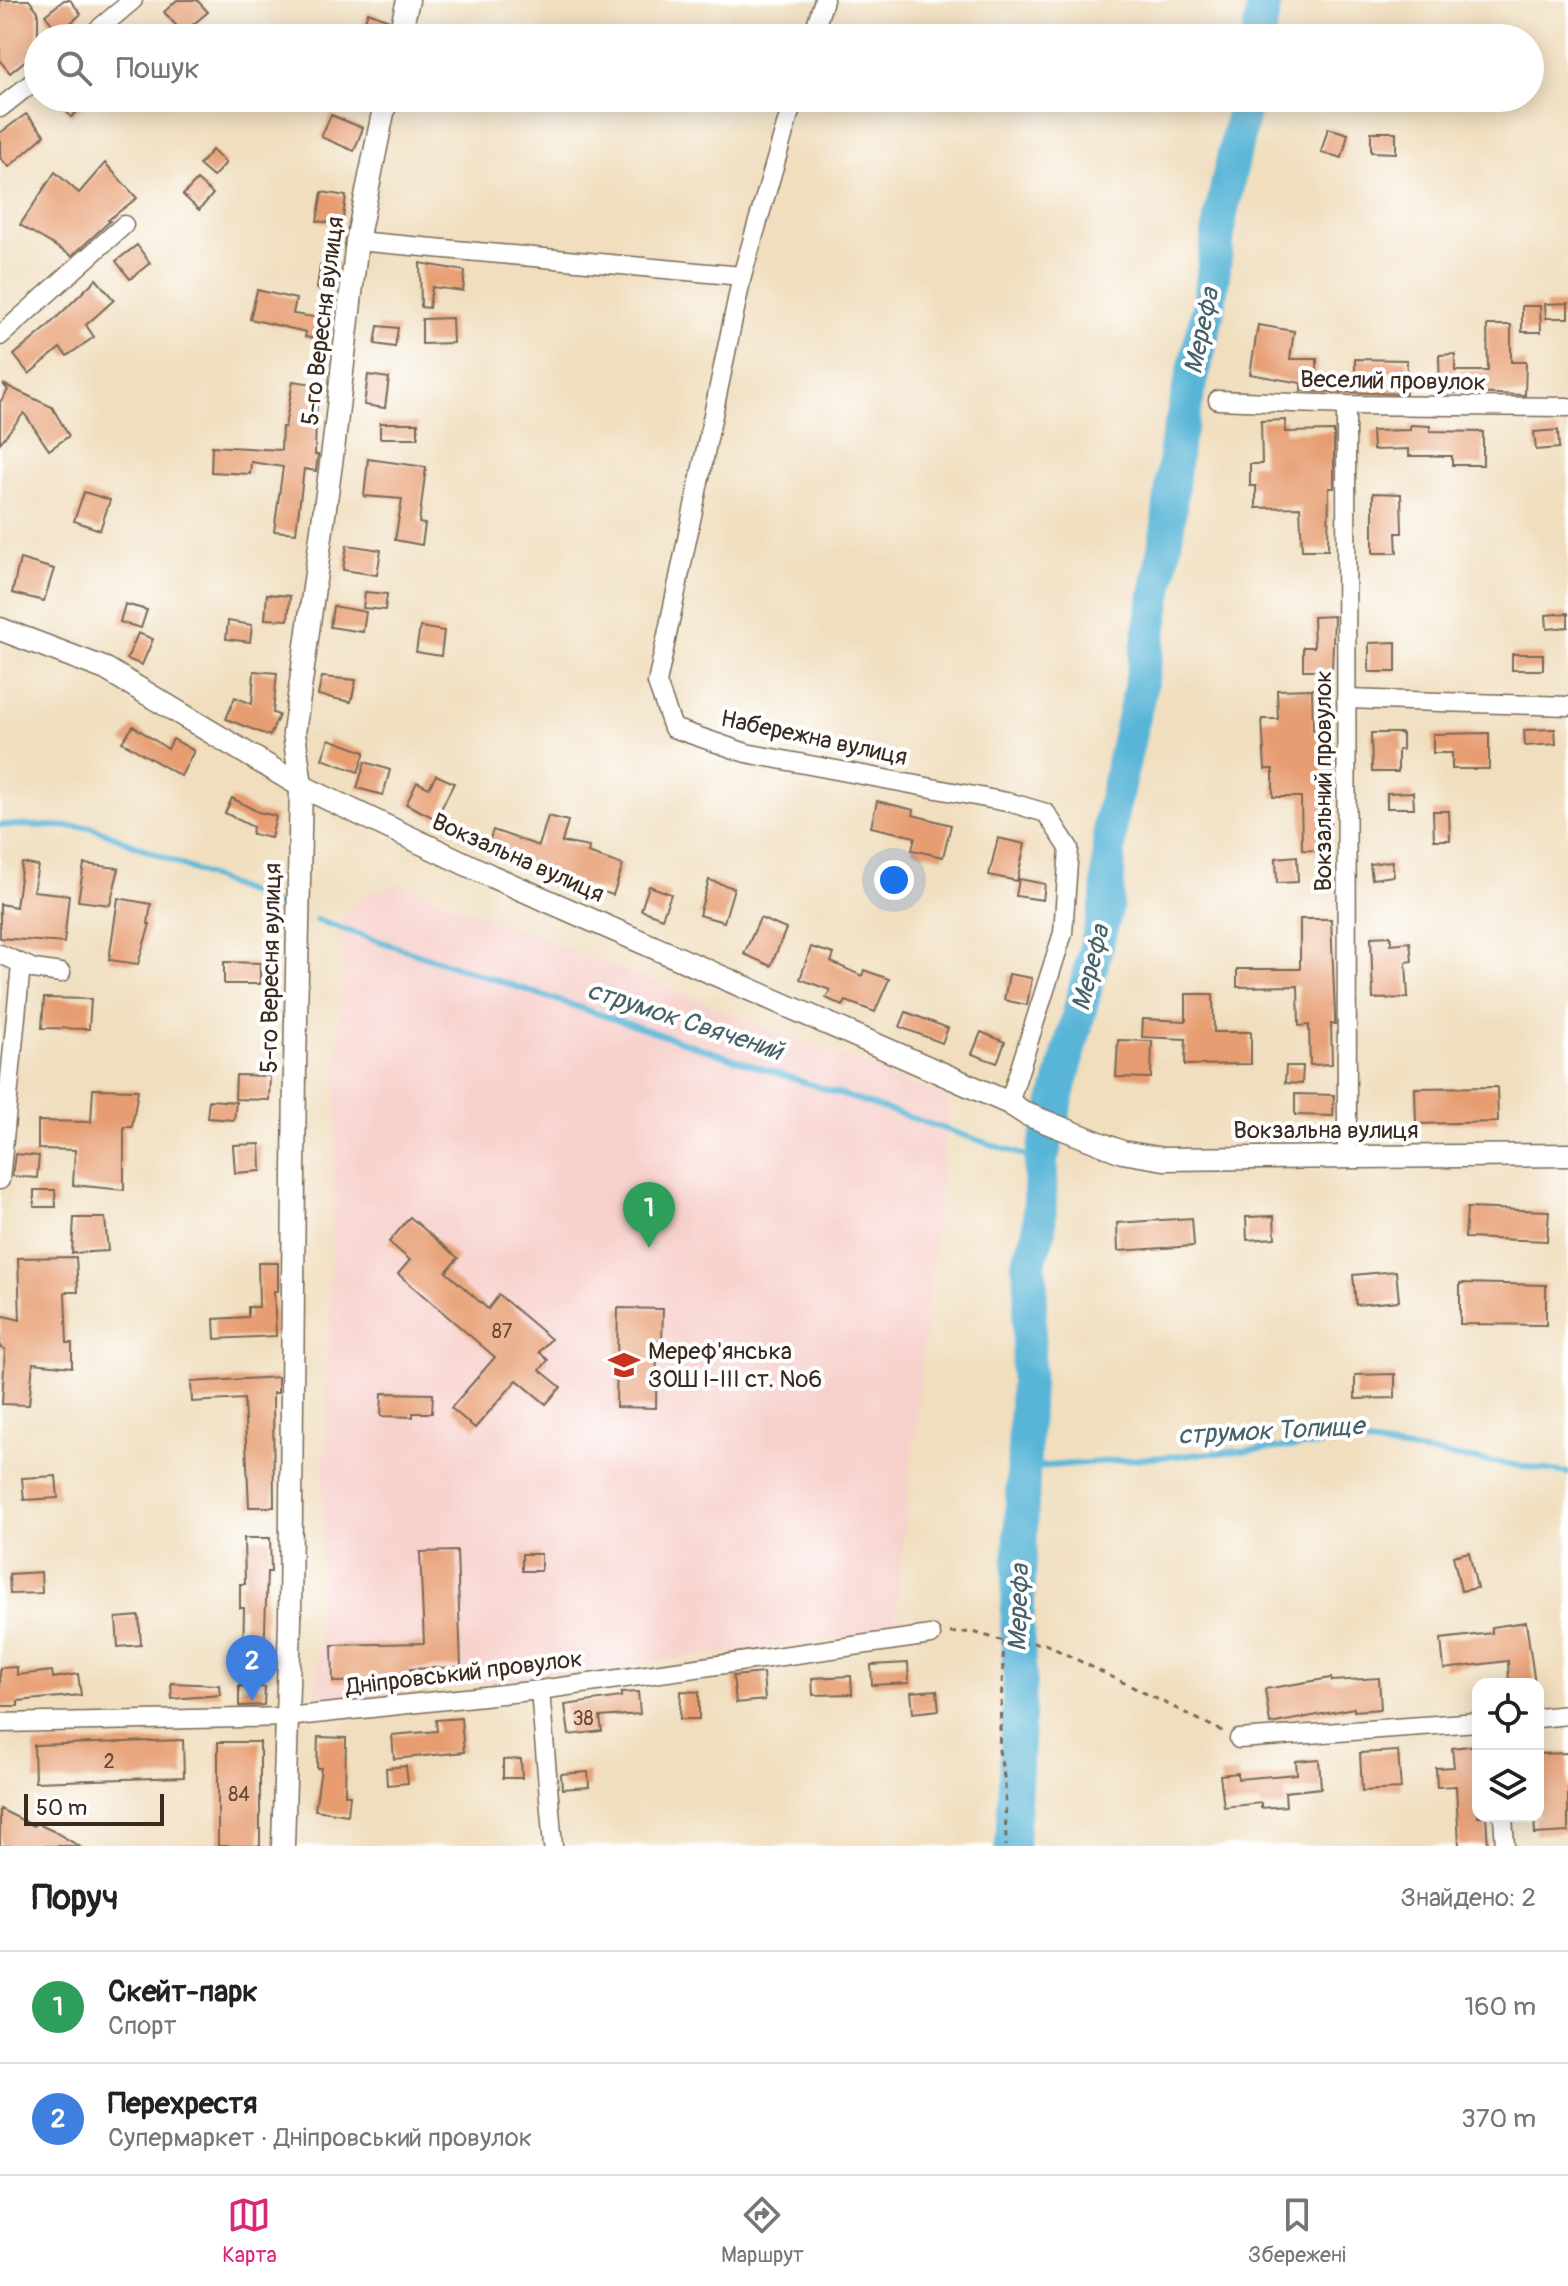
<!DOCTYPE html>
<html lang="uk">
<head>
<meta charset="utf-8">
<style>
	body { margin:0; font-family:Pangolin,sans-serif; background:#f2f2f2; color:#222 }
	.controls { position:absolute; right:24px; bottom:24px; display:grid; overflow:hidden; border-radius:16px; box-shadow:0 4px 20px #0003 }
	.controls button { width:72px; height:72px; display:grid; place-items:center; padding:0; border:0; border-bottom:2px solid #e0e0e0; background:#fff; color:#222; font:40px sans-serif }
	.scale { position:absolute; left:24px; bottom:20px; width:140px; box-sizing:border-box; padding-left:8px; border:4px solid #3b2a1e; border-top:0; font-size:22px; line-height:28px; white-space:nowrap; color:#3b2a1e; -webkit-text-stroke:6px #fff; paint-order:stroke }
	.you { position:absolute; left:894px; top:880px; width:28px; height:28px; margin:-20px; border:6px solid #fff; border-radius:50%; background:#1a73e8; box-shadow:0 0 0 12px #1a73e833 }
	.badge { display:grid; place-items:center; width:52px; height:52px; border-radius:50%; background:#db2777; color:#fff; font-size:26px; font-weight:700 }
	.pin { position:absolute; translate:-50% -66px; filter:drop-shadow(0 2px 4px #0008) }
	.pin::after { content:''; position:absolute; top:42px; width:28px; height:24px; background:inherit; clip-path:polygon(0 0,100% 0,50% 100%) }
	.list { margin:0; padding:0; list-style:none }
	h2 { display:flex; justify-content:space-between; align-items:center; height:104px; margin:0; padding:0 32px; font-size:34px }
	h2 small { font-size:26px; font-weight:400; color:#767676 }
	.list li { display:grid; grid-template-columns:52px 1fr auto; gap:24px; align-items:center; box-sizing:border-box; height:112px; padding:0 32px; border-top:2px solid #e0e0e0 }
	.list b { display:block; font-size:30px; white-space:nowrap }
	.list p { margin:0; font-size:26px; white-space:nowrap; color:#767676 }
	.list em { font-size:26px; font-style:normal; color:#767676 }
	.icon { flex:none; width:44px; height:44px; fill:none; stroke:currentColor; stroke-width:2; stroke-linecap:round; stroke-linejoin:round }
	.map { position:relative; flex:none; width:1568px; height:1846px; overflow:hidden }
	.search { position:absolute; background:#fff; box-shadow:0 4px 20px #0003; left:24px; right:24px; top:24px; height:88px; display:flex; align-items:center; gap:20px; box-sizing:border-box; padding:0 28px; border-radius:44px; color:#767676; font-size:30px }
	.sheet { height:328px; background:#fff }
	nav { display:flex; justify-content:space-around; align-items:center; box-sizing:border-box; height:112px; border-top:2px solid #e0e0e0; background:#fff; font-size:22px; color:#767676 }
	nav a { display:grid; justify-items:center; gap:4px }
	nav .on { color:#db2777 }
	.map>svg:first-child { display:block }
	.built { fill:#f7d0cb }
	.lines { fill:none; stroke-linecap:round; stroke-linejoin:round }
	.stream { stroke:#59b5d7; stroke-width:6 }
	.river { stroke:#59b5d7; stroke-width:34 }
	.building { fill:#e79d71 }
	.minor-casing { stroke:#7a6956; stroke-width:21 }
	.tertiary-casing { stroke:#7a6956; stroke-width:25 }
	.path { stroke:#7a6956; stroke-width:3; stroke-dasharray:6 6; stroke-linecap:butt }
	.minor { stroke:#fff; stroke-width:18 }
	.tertiary { stroke:#fff; stroke-width:22 }
	.labels { text-anchor:middle; dominant-baseline:central; stroke-width:8; stroke-linejoin:round; paint-order:stroke }
	.number-label { font-size:20px; fill:#664733 }
	.street-label { font-size:24px; fill:#3b2a1e; stroke:#fff }
	.poi-label { font-size:24px; fill:#3b2a1e; stroke:#fff; text-anchor:start }
	.water-label { font-size:26px; font-style:italic; fill:#476268; stroke:#fff }
</style>
</head>
<body>
<div class="map">
<svg width="1568" height="1846" viewBox="0 0 1568 1846">
	<rect width="100%" height="100%" fill="#fff"/>
	<filter id="ink" filterUnits="userSpaceOnUse"><feTurbulence type="fractalNoise" baseFrequency=".0125" numOctaves="2"/><feDisplacementMap in="SourceGraphic" scale="16" xChannelSelector="R" yChannelSelector="G"/><feConvolveMatrix kernelMatrix="1 2 1 2 8 2 1 2 1" color-interpolation-filters="sRGB"/></filter>
	<filter id="wash" filterUnits="userSpaceOnUse"><feTurbulence type="fractalNoise" baseFrequency=".006" numOctaves="4" result="noise"/><feDisplacementMap in="SourceGraphic" scale="32" xChannelSelector="R" yChannelSelector="G"/><feGaussianBlur stdDeviation="1.8" result="paint"/><feColorMatrix in="noise" values="0 0 0 0 0 0 0 0 0 0 0 0 0 0 0 0 0 1.4 0 .05"/><feComposite in="paint" operator="in"/></filter>
	<g filter="url(#wash)">
		<rect width="100%" height="100%" fill="#f0debe"/>
		<path class="built" d="M401,883L949,1099L894,1631L316,1705L343,911L370,893Z"/>
		<g class="lines">
			<g class="stream">
				<path d="M0,825L91,827L285,908"/>
				<path d="M316,920L1041,1161"/>
				<path d="M1023,1468L1355,1442L1568,1473"/>
			</g>
			<g class="river">
				<path d="M1258,38L1265,0"/>
				<path d="M1012,1846L1020,1678L1017,1628L1031,1281L1028,1265L1039,1231L1041,1161L1107,904L1110,822L1142,679L1168,525L1176,446L1209,306L1220,219L1246,98"/>
			</g>
		</g>
		<g id="blocks">
			<g class="building">
				<path d="M0,0H29L38,11V50L10,73L0,61Z"/>
				<path d="M64,0H70L81,14L59,33L45,15Z"/>
				<path d="M177,0H197L208,12L183,33L164,12Z"/>
				<path d="M368,12L389,20L385,38H359Z"/>
				<path d="M56,98H94L71,117Z"/>
				<path d="M26,114L45,135L9,167L0,158V133Z"/>
				<path d="M331,115L363,128L354,151L321,137Z"/>
				<path d="M1328,128L1348,134L1342,158L1321,152Z"/>
				<path d="M1371,132H1396V153L1371,152Z"/>
				<path d="M212,150L226,163L213,177L199,165Z"/>
				<path d="M105,163L137,198L108,220L110,221L72,256L20,225L55,172L79,193Z"/>
				<path d="M197,180L213,194L199,210L183,195Z"/>
				<path d="M322,192L346,196L342,225L317,221Z"/>
				<path d="M137,245L150,263L130,279L116,261Z"/>
				<path d="M420,263L465,271L463,291L432,287L429,308L421,307Z"/>
				<path d="M320,265L337,267L334,292L317,289Z"/>
				<path d="M96,279L114,300L86,325L94,337L67,356L60,348L29,374L14,355L44,330Z"/>
				<path d="M257,290L296,299L293,314L328,319L325,340L305,337L306,332L250,319Z"/>
				<path d="M1568,303V318H1546L1545,304Z"/>
				<path d="M1522,306H1540L1541,332H1522Z"/>
				<path d="M452,318L453,343L422,344V319Z"/>
				<path d="M1258,325L1294,331L1290,359H1317V374L1355,375V359L1407,360L1406,394L1301,391V383L1250,374Z"/>
				<path d="M1487,325H1511V362H1526L1525,395L1440,392L1439,355L1455,354V371H1488Z"/>
				<path d="M378,326L398,328L395,347L375,344Z"/>
				<path d="M368,375L389,378L385,408L364,405Z"/>
				<path d="M293,381L320,385L316,414L315,455H318L316,471L304,469L296,533L274,531L283,467L251,462L250,474L211,472L212,446L281,450L282,427H285Z"/>
				<path d="M3,384L52,407L69,436L49,450L24,413L0,443V402L8,390Z"/>
				<path d="M1285,420V432L1334,431V488H1329L1328,550H1302L1300,507L1256,508V486H1250V464H1262L1261,421Z"/>
				<rect x="380" y="423" width="38" height="15"/>
				<path d="M1410,425L1430,426V431L1483,432V465H1452V456H1409V449L1373,450L1372,431L1410,430Z"/>
				<path d="M1558,430L1559,448L1536,450L1534,432Z"/>
				<path d="M368,459L426,467L419,523L425,524L422,545L395,540L402,499L364,496Z"/>
				<path d="M84,492L110,500L100,530L74,521Z"/>
				<path d="M1373,493L1401,494L1402,533H1396L1397,553H1373Z"/>
				<path d="M347,545L381,550L377,575L343,570Z"/>
				<path d="M20,559L54,569L44,601L12,593Z"/>
				<path d="M365,592L387,594L385,610L363,608Z"/>
				<path d="M267,594L290,596L288,620L265,619Z"/>
				<path d="M125,604L147,610L141,628L120,622Z"/>
				<path d="M333,606L366,612L363,632L330,627Z"/>
				<path d="M1568,613V627L1547,629L1546,615Z"/>
				<path d="M1334,616L1332,670H1303V647H1314L1313,617Z"/>
				<path d="M228,621L252,625L250,642L226,639Z"/>
				<path d="M420,627L444,631L441,656L416,652Z"/>
				<path d="M138,633L153,639L142,665L127,659Z"/>
				<path d="M1396,642V672H1369V643Z"/>
				<rect x="1512" y="654" width="31" height="16"/>
				<path d="M254,671L277,673L273,713L279,715L270,736L226,719L235,697L252,704Z"/>
				<path d="M322,677L356,680L351,702L318,695Z"/>
				<path d="M1312,689L1313,731L1331,732L1332,806H1330V851L1302,850L1301,797H1273V769H1265L1262,719H1278L1277,690Z"/>
				<path d="M133,726L168,749L173,739L194,751L181,776L122,742Z"/>
				<path d="M1555,729L1556,744L1525,746L1524,730Z"/>
				<path d="M1371,733H1402V750H1398V772H1372Z"/>
				<path d="M1489,733V769H1452V753H1433V734Z"/>
				<path d="M329,739L365,752L358,772L322,759Z"/>
				<path d="M365,762L390,770L383,795L357,788Z"/>
				<path d="M436,775L454,783L436,819L406,804L417,782L429,788Z"/>
				<path d="M1413,792L1414,808H1387V793Z"/>
				<path d="M232,798L258,812L276,816L271,838L252,834L253,827L225,813Z"/>
				<path d="M877,801L914,810L913,815L951,825L943,857L912,850L915,837L871,827Z"/>
				<path d="M1433,811H1449L1450,840H1434Z"/>
				<path d="M548,816L568,821L562,842L589,847L588,853L623,865L613,895L582,885V888L558,884L559,876L535,869L536,865L486,850L493,830L539,846Z"/>
				<path d="M998,838L1025,844L1017,881L989,875Z"/>
				<path d="M1297,856L1298,882L1277,883L1276,858Z"/>
				<path d="M1392,861L1394,876L1372,879L1370,864Z"/>
				<path d="M22,863L38,866L33,891L69,895L64,943L0,938V904L16,907Z"/>
				<path d="M84,864L119,868L110,905L78,901Z"/>
				<path d="M1019,879L1045,884L1043,900L1016,896Z"/>
				<path d="M709,880L734,888L724,922L699,915Z"/>
				<path d="M649,886L671,894L662,918L641,910Z"/>
				<path d="M118,898L151,904L148,924H150L138,964L109,960Z"/>
				<path d="M760,918L786,929L771,966L744,954Z"/>
				<path d="M1300,919H1331L1335,1015V1024H1331L1332,1064L1310,1065L1309,1025L1299,1026L1298,986L1237,987V969H1300Z"/>
				<path d="M1391,936V944L1410,942L1412,961L1406,962L1408,998L1373,999L1371,937Z"/>
				<path d="M811,947L834,954L831,962L862,976L864,970L889,979L875,1012L846,1001L843,1006L826,998L830,990L800,979Z"/>
				<path d="M224,962L260,963V984H224Z"/>
				<path d="M1009,974L1032,978L1027,1005L1004,1000Z"/>
				<path d="M1186,994H1213L1214,1032H1251V1064L1185,1065L1186,1039L1142,1037L1143,1019L1186,1021Z"/>
				<path d="M44,998L91,999L89,1029L42,1028Z"/>
				<path d="M906,1012L948,1028L942,1043L900,1027Z"/>
				<path d="M981,1032L1005,1042L997,1063L972,1054Z"/>
				<path d="M1118,1040L1152,1041L1151,1078L1116,1077Z"/>
				<path d="M1286,1066H1303L1302,1084L1285,1083Z"/>
				<path d="M236,1075L270,1076L269,1100L235,1099Z"/>
				<path d="M1497,1087L1498,1122L1416,1124L1415,1088Z"/>
				<path d="M93,1089L138,1090L132,1127H124V1190L73,1185L75,1150L38,1149V1121L91,1122Z"/>
				<path d="M1295,1094L1334,1095L1333,1116L1295,1115Z"/>
				<path d="M209,1100L236,1102L234,1120L207,1118Z"/>
				<path d="M260,1144L261,1171L235,1173L233,1145Z"/>
				<path d="M15,1154L39,1156L37,1178L12,1176Z"/>
				<path d="M34,1190H55L56,1207H34Z"/>
				<path d="M1467,1208L1549,1211L1547,1241L1465,1238Z"/>
				<path d="M1274,1216L1275,1238L1247,1240L1246,1217Z"/>
				<path d="M410,1217L458,1258L446,1272L488,1309L499,1295L551,1339L539,1352L548,1360L540,1370L561,1387L546,1404L517,1380L475,1428L451,1408L495,1357L398,1274L410,1260L389,1242Z"/>
				<path d="M74,1218H105L108,1251L72,1253Z"/>
				<path d="M1192,1218L1194,1246L1118,1251L1117,1223Z"/>
				<path d="M76,1257L78,1292H65L67,1343H72V1367L33,1363L29,1405L2,1404L5,1349L0,1348V1315L20,1320L18,1258Z"/>
				<path d="M258,1263H278V1291H274L276,1336L215,1339L214,1319L248,1317V1307H259Z"/>
				<path d="M1396,1271L1399,1301L1356,1305L1353,1275Z"/>
				<path d="M1460,1283L1546,1285V1325L1460,1324Z"/>
				<path d="M618,1308L663,1309L662,1341H657L656,1408L616,1407Z"/>
				<path d="M1395,1374V1398L1355,1399V1375Z"/>
				<path d="M278,1377V1393H273L274,1507H249L244,1399L192,1402L191,1382Z"/>
				<path d="M382,1393L433,1394L432,1413H413V1417L381,1416Z"/>
				<path d="M56,1476L58,1498L24,1500L22,1478Z"/>
				<path d="M244,1538H270L271,1572H267L264,1659H243L244,1608H240V1584H245Z"/>
				<path d="M457,1551L461,1667L410,1669V1681L333,1682L332,1645L424,1643L420,1552Z"/>
				<path d="M1469,1552L1477,1588L1461,1591L1453,1556Z"/>
				<rect x="522" y="1554" width="19" height="17"/>
				<path d="M41,1572L42,1593L10,1594L9,1574Z"/>
				<path d="M139,1616L141,1645L118,1647L116,1618Z"/>
				<path d="M1526,1622L1535,1684H1509L1508,1661L1444,1669L1441,1639L1492,1633V1627Z"/>
				<path d="M908,1663L909,1683L872,1685L871,1665Z"/>
				<path d="M17,1667V1675L52,1671L53,1678L78,1674L81,1695L18,1701V1706H0V1668Z"/>
				<path d="M763,1673L765,1700L736,1703L733,1676Z"/>
				<path d="M851,1676L852,1694L813,1695L812,1678Z"/>
				<path d="M1331,1678L1332,1681L1379,1678L1381,1709L1354,1711V1708L1270,1724L1265,1689Z"/>
				<path d="M171,1683L219,1685L220,1695L172,1699Z"/>
				<path d="M239,1686L265,1687L264,1705L239,1706Z"/>
				<path d="M937,1690L939,1710L913,1713L911,1692Z"/>
				<path d="M681,1691L699,1692V1719H680Z"/>
				<path d="M638,1692L640,1714L600,1717L602,1731L569,1735L565,1705L621,1697V1693Z"/>
				<path d="M461,1718L464,1752L394,1759L392,1735L437,1731L436,1720Z"/>
				<path d="M318,1737L346,1738L345,1795H350L348,1815L315,1810L321,1768H317Z"/>
				<path d="M183,1740L184,1777L35,1782L34,1745Z"/>
				<rect x="218" y="1742" width="42" height="104"/>
				<path d="M1478,1745V1816H1486L1488,1845L1459,1846L1456,1786L1437,1787L1436,1768L1454,1767L1452,1748Z"/>
				<path d="M1398,1751L1401,1789L1362,1791L1360,1753Z"/>
				<path d="M1568,1753V1832L1535,1834L1534,1816H1538V1754Z"/>
				<path d="M521,1759L522,1778H503V1760Z"/>
				<path d="M1319,1759L1321,1788L1285,1792L1286,1806L1261,1808V1803L1224,1807L1220,1775L1238,1773V1779L1297,1774L1296,1761Z"/>
				<path d="M406,1766L408,1783L387,1785L386,1768Z"/>
				<path d="M588,1772L589,1787L562,1789L561,1774Z"/>
				<path d="M0,1809L34,1826L36,1823L53,1831L79,1846H0Z"/>
			</g>
		</g>
	</g>
	<g filter="url(#ink)">
		<use href="#blocks" fill-opacity="0" stroke="#7a6956" stroke-width="2"/>
		<g class="lines">
			<defs>
				<g id="minor">
					<path d="M88,38L133,0"/>
					<path d="M812,38L824,0"/>
					<path d="M794,98L742,276L657,683L673,728L746,753L1012,803L1046,813L1069,848L1063,933L1009,1103"/>
					<path d="M0,108L38,78"/>
					<path d="M357,241L742,276"/>
					<path d="M0,336L124,225"/>
					<path d="M1218,400L1346,405L1568,407"/>
					<path d="M1346,405L1347,1156"/>
					<path d="M1346,699L1568,706"/>
					<path d="M0,954L34,969L61,973"/>
					<path d="M0,1180L21,965"/>
					<path d="M540,1690L553,1846"/>
					<path d="M1538,1718L1568,1715"/>
					<path d="M0,1723L287,1717L540,1690L931,1635"/>
					<path d="M1239,1739L1478,1722"/>
					<path d="M1503,1816L1505,1846"/>
				</g>
				<g id="tertiary">
					<path d="M399,38L408,0"/>
					<path d="M0,629L106,669L301,786L491,876L1009,1103L1026,1114L1122,1152L1164,1159L1568,1155"/>
					<path d="M283,1846L290,1621L295,1066L301,786L294,733L334,442L357,241L386,98"/>
				</g>
			</defs>
			<use href="#minor" class="minor-casing"/>
			<use href="#tertiary" class="tertiary-casing"/>
			<g class="path">
				<path d="M950,1633L973,1632L1004,1641L1045,1644L1224,1732"/>
				<path d="M1004,1641L999,1750L1005,1782L1006,1846"/>
			</g>
			<use href="#minor" class="minor"/>
			<use href="#tertiary" class="tertiary"/>
		</g>
	</g>
	<defs>
		<symbol id="school-bare" viewBox="-9 -9 18 18"><path d="M0-5L7-2L0 1L-7-2ZM-4 1L0 2.5L4 1V4Q0 6-4 4Z" fill="#c8321e" stroke="#fff" stroke-width="2.5" paint-order="stroke"/></symbol>
	</defs>
	<g fill-rule="evenodd">
		<use href="#school-bare" x="602" y="1343" width="44" height="44"/>
	</g>
	<g class="labels">
		<g class="number-label">
			<text x="502" y="1331">87</text>
			<text x="583" y="1718">38</text>
			<text x="109" y="1761">2</text>
			<text x="239" y="1794">84</text>
		</g>
		<g class="street-label">
			<text transform="translate(323 321) rotate(-83)">5-го Вересня вулиця</text>
			<text transform="translate(1393 381) rotate(1)">Веселий провулок</text>
			<text transform="translate(814 738) rotate(12)">Набережна вулиця</text>
			<text transform="translate(1323 781) rotate(-90)">Вокзальний провулок</text>
			<text transform="translate(518 858) rotate(24)">Вокзальна вулиця</text>
			<text transform="translate(271 968) rotate(-89)">5-го Вересня вулиця</text>
			<text x="1326" y="1130">Вокзальна вулиця</text>
			<text transform="translate(464 1673) rotate(-7)">Дніпровський провулок</text>
		</g>
		<g class="poi-label">
			<text x="648" y="1351">Мереф'янська<tspan x="648" dy="28">ЗОШ І-ІІІ ст. №6</tspan></text>
		</g>
		<g class="water-label">
			<text transform="translate(1202 331) rotate(-78)">Мерефа</text>
			<text transform="translate(1091 968) rotate(-76)">Мерефа</text>
			<text transform="translate(685 1021) rotate(18)">струмок Свячений</text>
			<text transform="translate(1271 1431) rotate(-3)">струмок Топище</text>
			<text transform="translate(1019 1608) rotate(-88)">Мерефа</text>
		</g>
	</g>
</svg>
<div class="controls">
<button><svg class="icon" aria-label="locate" viewBox="0 0 24 24"><circle cx="12" cy="12" r="6"/><path d="M12 2v4M12 18v4M2 12h4M18 12h4"/></svg></button>
<button><svg class="icon" aria-label="layers" viewBox="0 0 24 24"><path d="M12 4l9 5-9 5-9-5zM3 14l9 5 9-5"/></svg></button>
</div>
<div class="scale">50 m</div>
<div class="you"></div>
<div class="pin badge" style="left:649px;top:1248px;background:#2e9e5b">1</div>
<div class="pin badge" style="left:252px;top:1701px;background:#3f7fe0">2</div>
<div class="search"><svg class="icon" aria-label="search" viewBox="0 0 24 24"><circle cx="10" cy="10" r="6"/><path d="M15 15l6 6"/></svg>Пошук</div>
</div>
<section class="sheet">
<h2>Поруч<small>Знайдено: 2</small></h2>
<ul class="list">
<li><span class="badge" style="background:#2e9e5b">1</span><div><b>Скейт-парк</b><p>Спорт</p></div><em>160 m</em></li>
<li><span class="badge" style="background:#3f7fe0">2</span><div><b>Перехрестя</b><p>Супермаркет · Дніпровський провулок</p></div><em>370 m</em></li>
</ul>
</section>
<nav>
<a class="on"><svg class="icon" aria-label="map" viewBox="0 0 24 24"><path d="M3 6l6-2 6 2 6-2v14l-6 2-6-2-6 2zM9 4v14M15 6v14"/></svg>Карта</a>
<a><svg class="icon" aria-label="directions" viewBox="0 0 24 24"><path d="M12 3l9 9-9 9-9-9zM9 14v-3h6M13 9l2 2-2 2"/></svg>Маршрут</a>
<a><svg class="icon" aria-label="saved" viewBox="0 0 24 24"><path d="M7 4h10v16l-5-4-5 4z"/></svg>Збережені</a>
</nav>
</body>
</html>
